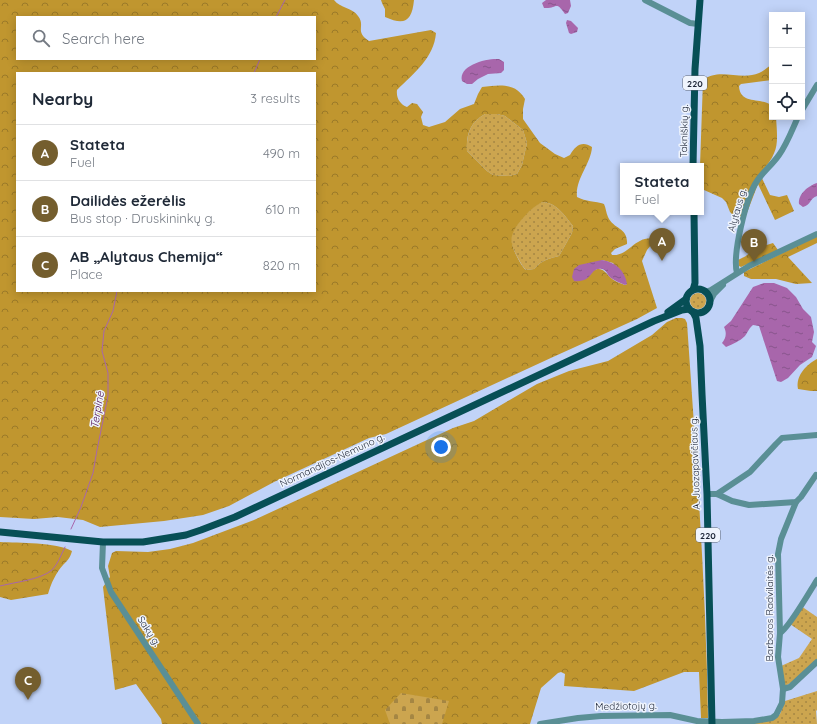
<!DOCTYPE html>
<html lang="en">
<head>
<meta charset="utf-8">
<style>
	body { margin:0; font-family:Quicksand,sans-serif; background:#f6f6f7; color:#1f2937 }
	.controls { position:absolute; right:12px; top:12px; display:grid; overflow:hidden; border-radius:0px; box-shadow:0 2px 10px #0003 }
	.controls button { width:36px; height:36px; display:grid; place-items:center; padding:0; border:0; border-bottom:1px solid #e0e1e3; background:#fff; color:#1f2937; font:20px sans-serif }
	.you { position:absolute; left:441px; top:447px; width:14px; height:14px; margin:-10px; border:3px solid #fff; border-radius:50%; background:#1a73e8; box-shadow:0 0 0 6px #1a73e833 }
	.badge { display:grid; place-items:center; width:26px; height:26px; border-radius:50%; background:#745e2e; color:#fff; font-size:13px; font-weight:700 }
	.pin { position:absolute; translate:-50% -33px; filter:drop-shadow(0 1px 2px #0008) }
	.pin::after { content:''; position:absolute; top:21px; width:14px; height:12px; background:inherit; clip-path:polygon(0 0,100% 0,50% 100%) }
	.popup { position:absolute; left:620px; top:163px; width:84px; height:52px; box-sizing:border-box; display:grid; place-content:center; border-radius:0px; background:#fff; filter:drop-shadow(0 1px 3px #0005); font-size:13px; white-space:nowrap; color:#747a83 }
	.popup b { font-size:15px; color:#1f2937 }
	.popup::after { content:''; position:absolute; left:50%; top:100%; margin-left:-8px; border:8px solid transparent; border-top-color:#fff }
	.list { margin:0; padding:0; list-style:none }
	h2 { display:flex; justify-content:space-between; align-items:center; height:52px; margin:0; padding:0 16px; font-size:17px }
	h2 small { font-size:13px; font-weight:400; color:#747a83 }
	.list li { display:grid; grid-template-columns:26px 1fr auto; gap:12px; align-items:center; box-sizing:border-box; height:56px; padding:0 16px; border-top:1px solid #e0e1e3 }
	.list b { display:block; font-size:15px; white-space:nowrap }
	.list p { margin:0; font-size:13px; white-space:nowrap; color:#747a83 }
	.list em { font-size:13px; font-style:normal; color:#747a83 }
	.icon { flex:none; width:22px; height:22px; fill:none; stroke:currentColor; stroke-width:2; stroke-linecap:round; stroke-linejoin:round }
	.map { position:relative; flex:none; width:817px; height:724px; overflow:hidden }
	.search { position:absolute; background:#fff; box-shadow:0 2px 10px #0003; left:16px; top:16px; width:300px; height:44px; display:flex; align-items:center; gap:10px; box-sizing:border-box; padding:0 14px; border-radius:0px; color:#747a83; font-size:15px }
	.panel { position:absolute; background:#fff; box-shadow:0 2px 10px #0003; left:16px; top:72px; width:300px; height:220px; border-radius:0px }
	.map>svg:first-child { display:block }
	.grass { fill:url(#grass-dots) }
	.forest { fill:url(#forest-crowns); fill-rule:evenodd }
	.cemetery { fill:url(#cemetery-stones) }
	.water { fill:url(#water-ripples) }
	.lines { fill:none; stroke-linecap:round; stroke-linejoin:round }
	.stream { stroke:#a866ab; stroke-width:1 }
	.minor { stroke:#5a8f95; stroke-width:6 }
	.major { stroke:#074f56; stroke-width:7 }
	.labels { text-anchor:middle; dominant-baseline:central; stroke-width:3; stroke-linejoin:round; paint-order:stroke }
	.shield { fill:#eff4fd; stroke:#5d6473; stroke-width:1 }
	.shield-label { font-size:9px; font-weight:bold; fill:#1e2638 }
	.street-label { font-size:10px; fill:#1e2638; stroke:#eff4fd }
	.water-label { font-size:11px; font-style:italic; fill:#48074c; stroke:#eff4fd }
</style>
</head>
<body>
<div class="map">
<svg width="817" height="724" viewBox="0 0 817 724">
	<defs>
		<pattern id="grass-dots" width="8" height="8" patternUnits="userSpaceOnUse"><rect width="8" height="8" fill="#cca54f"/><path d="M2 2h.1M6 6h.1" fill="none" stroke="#a58643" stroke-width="1.8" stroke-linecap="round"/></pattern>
		<pattern id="forest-crowns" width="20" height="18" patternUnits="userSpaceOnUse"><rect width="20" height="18" fill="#c0962f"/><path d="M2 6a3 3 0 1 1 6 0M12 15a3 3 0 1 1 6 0" fill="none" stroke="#9b7a29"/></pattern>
		<pattern id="cemetery-stones" width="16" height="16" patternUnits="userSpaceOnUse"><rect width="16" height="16" fill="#cca54f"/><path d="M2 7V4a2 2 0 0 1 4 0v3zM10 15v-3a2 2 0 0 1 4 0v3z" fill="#a58643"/></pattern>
		<pattern id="water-ripples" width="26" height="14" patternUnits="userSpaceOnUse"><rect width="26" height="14" fill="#a866ab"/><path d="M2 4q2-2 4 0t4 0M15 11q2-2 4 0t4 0" fill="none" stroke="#88548c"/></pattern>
	</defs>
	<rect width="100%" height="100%" fill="#c1d3f8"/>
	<g class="grass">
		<path d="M485,114H497L505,116L523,130L527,143L522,165L517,174L509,176L493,175L487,171L467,151C466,135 470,122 485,114Z"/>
		<path d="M543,202C557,203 565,216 573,226L572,233L559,256C548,259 542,260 534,269L526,270C521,265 509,244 511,236C515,225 532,205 543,202Z"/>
		<circle cx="698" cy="301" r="8"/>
		<path d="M801,606L817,617V661L792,682L785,686L781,666L799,658L812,639L790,624Z"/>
		<path d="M817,691V710L816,711L817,724H720L776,718L780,714L785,701Z"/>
	</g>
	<g class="forest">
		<path d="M0,0H334C340,8 353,8 358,16C366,26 354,31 369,41L431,30L436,33C434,58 414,73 397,90C396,98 400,104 407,107L412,103L417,104L423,112L421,117L423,125L429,127L445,122L460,109L474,104L478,94L482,87C499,85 515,82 525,99L523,109V119L540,143L555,154L564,158L570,155C575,146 582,140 592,147C591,164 575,179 577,197C586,202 595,201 604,204C606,208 606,213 608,217C614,230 628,227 627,244L615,249L611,253L612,255C629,257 635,234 656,239L647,250L642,261L657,308L637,319L553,357L386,434L369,438L274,482L229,506L203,515L164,521L100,527L83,520L58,517L34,519L0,517ZM17,17H315V59H17ZM17,73H315V291H17ZM485,114H497L505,116L523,130L527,143L522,165L517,174L509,176L493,175L487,171L467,151C466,135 470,122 485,114ZM543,202C557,203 565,216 573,226L572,233L559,256C548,259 542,260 534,269L526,270C520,265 509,243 512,236C515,225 532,206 543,202ZM602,260L613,263L627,284L625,285C620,283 614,281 611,278C604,271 602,266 592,271Z"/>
		<path d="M381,0H414C412,21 405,26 385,17V9L382,3Z"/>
		<path d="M772,64V80L741,84L739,86C740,105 760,97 771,105L772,117H776C778,146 779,151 760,174L770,195L779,197L787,195L794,211L775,220L758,184L745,218L733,215L730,212L726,202L722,198L704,190L701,186L700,166L703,80C719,67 741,81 759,73C764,71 768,67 772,64Z"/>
		<path d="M817,236V243L788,257L812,283L796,284L776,279H751L744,276V272Z"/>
		<path d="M773,243L778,250L741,267L739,266L738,260L746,256L754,249Z"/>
		<path d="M676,318H682L685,319L687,323C696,455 706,586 708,718H701L699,672H684L634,691L564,686L565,674L561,672L558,673L541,688L530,724H162L161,719L136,684L115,690L103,587L110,577L108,566L112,553L116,551L148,552L170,549L193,543L254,520L453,428L474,421L537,384L569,371L608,361L652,335L667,322Z"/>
		<path d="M817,359V391H811L798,389C795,376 807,364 817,359Z"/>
		<path d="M0,542C19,543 56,542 72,551C70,558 68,560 63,565C56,573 51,583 48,594L11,600L0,597Z"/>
	</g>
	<path class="cemetery" d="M401,693L449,701L442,724H390L385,710Z"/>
	<g class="water">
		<path d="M546,0H570L571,6L568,13L565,14C555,0 558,9 544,8L542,3Z"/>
		<path d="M567,20L571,21L578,28L577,32L571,34L569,33L566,23Z"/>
		<path d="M499,59L504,62V70L501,73L488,74L478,79L472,84H467L462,81C458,65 487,58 499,59Z"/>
		<path d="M817,183V196C810,198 811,205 803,207L799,204C798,194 808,186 817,183Z"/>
		<path d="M602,260C615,262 625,270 627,284L625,285C621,283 615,281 611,278C607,275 607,270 602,269C589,267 594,283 574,281L572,277L574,269L579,265Z"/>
		<path d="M764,283H774L787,288L796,297L803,309L811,317L814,332L812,342L816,346L812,357L800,365L788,378L781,382L777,381L759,326L753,325C749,328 748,332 745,336C740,341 733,344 726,347L722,343C726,338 727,333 724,327L731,321L753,287Z"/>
	</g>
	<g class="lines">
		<g class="stream">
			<path d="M276,17L285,0"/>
			<path d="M254,73L260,59"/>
			<path d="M71,529L81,507L93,473L97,450L108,396V373L102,351L104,331L113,311L117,291"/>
			<path d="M0,586C15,582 40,580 52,570C58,564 61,555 65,547"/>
		</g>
		<g class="minor">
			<path d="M645,0L690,23L698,24"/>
			<path d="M802,110L817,85"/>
			<path d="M737,273C732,255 746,197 757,181C763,172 772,165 779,155C787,144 792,130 798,117"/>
			<path d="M705,292L711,290L749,266L817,234"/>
			<path d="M709,303L714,294L723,285"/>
			<path d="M707,494H717L732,501L749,505L796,502L801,497L816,475"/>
			<path d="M717,494L750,472L776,444L782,438L817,435"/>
			<path d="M103,542L102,568L111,592L198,724"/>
			<path d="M780,633C789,628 810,591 817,580"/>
			<path d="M783,689L790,687L817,662"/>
			<path d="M540,724L578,718L601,716L670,715L697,721L722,722L754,721L772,718L776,715L782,703L783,689L778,657L780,633L778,554L781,539L796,502"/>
		</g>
		<g class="major">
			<path d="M693,166L695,69L700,0"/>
			<circle cx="698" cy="301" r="12"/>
			<path d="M693,290L695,283L694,212"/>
			<path d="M668,312L686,299"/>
			<path d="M693,312L696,318L700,346L702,394L707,494L712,724"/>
			<path d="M0,532L103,542H143L186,535L201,530L235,517L654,321L682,310L689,309"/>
		</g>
	</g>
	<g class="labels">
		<g class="shield">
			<rect x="683" y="76" width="24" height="14" rx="3"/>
			<rect x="696" y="528" width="24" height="14" rx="3"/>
		</g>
		<g class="shield-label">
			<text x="695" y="83">220</text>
			<text x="708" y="535">220</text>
		</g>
		<g class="street-label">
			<text transform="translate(684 131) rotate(-89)">Takniškių g.</text>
			<text transform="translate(737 210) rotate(-74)">Alytaus g.</text>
			<text transform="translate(332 460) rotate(-25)">Normandijos-Nemuno g.</text>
			<text transform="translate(695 463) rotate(-92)">A. Juozapavičiaus g.</text>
			<text transform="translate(769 608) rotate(-90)">Barboros Radvilaitės g.</text>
			<text transform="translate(149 631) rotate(57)">Sakų g.</text>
			<text transform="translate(626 706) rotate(-1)">Medžiotojų g.</text>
		</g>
		<g class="water-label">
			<text transform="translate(97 410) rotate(-81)">Terpinė</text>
		</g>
	</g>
</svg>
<div class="controls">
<button>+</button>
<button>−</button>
<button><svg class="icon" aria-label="locate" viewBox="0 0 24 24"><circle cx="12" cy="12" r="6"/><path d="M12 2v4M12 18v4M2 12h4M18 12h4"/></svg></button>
</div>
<div class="you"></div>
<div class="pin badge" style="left:662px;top:261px">A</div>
<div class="popup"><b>Stateta</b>Fuel</div>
<div class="pin badge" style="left:754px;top:262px">B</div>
<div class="pin badge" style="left:28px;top:700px">C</div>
<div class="search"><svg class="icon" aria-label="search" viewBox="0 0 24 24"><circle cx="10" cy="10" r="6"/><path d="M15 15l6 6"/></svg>Search here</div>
<section class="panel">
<h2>Nearby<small>3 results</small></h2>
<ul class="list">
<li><span class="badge">A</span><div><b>Stateta</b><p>Fuel</p></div><em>490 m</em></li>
<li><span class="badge">B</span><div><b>Dailidės ežerėlis</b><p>Bus stop · Druskininkų g.</p></div><em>610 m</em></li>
<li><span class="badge">C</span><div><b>AB „Alytaus Chemija“</b><p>Place</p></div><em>820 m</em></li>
</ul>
</section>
</div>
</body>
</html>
